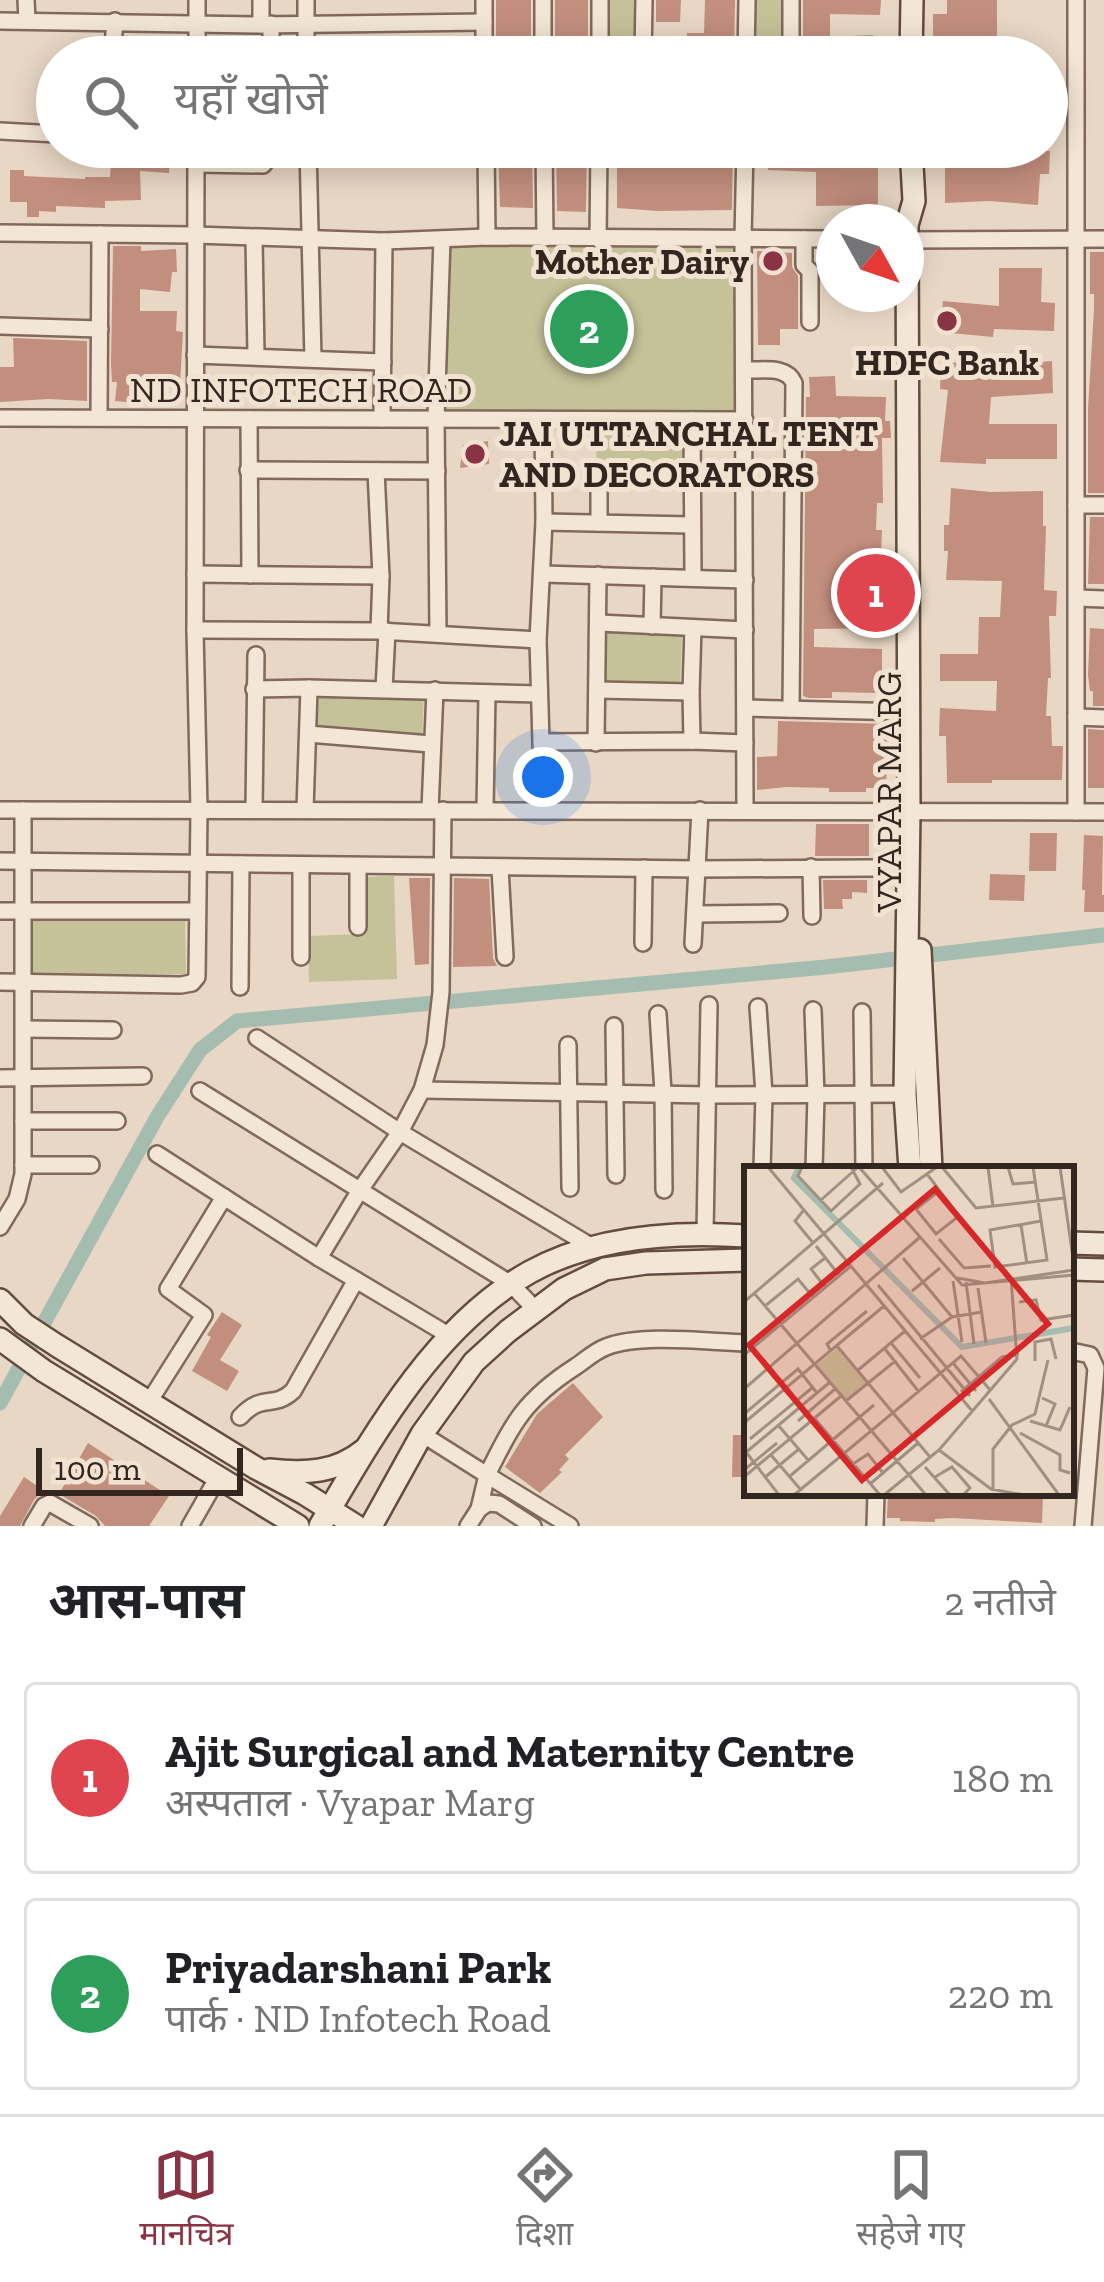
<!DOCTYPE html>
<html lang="hi">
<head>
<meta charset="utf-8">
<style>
	body { margin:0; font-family:"Zilla Slab","Noto Sans Devanagari",serif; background:#f2f2f2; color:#202124 }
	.compass { position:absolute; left:816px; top:204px; width:108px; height:108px; border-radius:50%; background:#fff; box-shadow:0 6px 30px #0003; rotate:130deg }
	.scale { position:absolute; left:36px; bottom:30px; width:207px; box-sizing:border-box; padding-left:12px; border:6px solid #33251f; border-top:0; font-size:33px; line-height:42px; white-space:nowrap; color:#33251f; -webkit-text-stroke:9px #f1e2d2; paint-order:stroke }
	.you { position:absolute; left:543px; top:777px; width:42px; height:42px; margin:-30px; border:9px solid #fff; border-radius:50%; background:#1a73e8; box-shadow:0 0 0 18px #1a73e833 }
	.badge { display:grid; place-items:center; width:78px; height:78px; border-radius:50%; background:#893344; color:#fff; font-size:39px; font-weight:700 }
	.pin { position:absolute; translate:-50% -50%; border:6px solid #fff; box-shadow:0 3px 12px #0006 }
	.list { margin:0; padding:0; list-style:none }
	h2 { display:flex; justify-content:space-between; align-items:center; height:156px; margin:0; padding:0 48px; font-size:51px }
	h2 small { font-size:39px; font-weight:400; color:#757577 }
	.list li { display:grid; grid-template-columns:78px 1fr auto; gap:36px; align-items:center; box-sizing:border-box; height:192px; margin:0 24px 24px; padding:0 24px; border:3px solid #e0e0e0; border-radius:12px }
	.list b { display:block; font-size:45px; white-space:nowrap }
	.list p { margin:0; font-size:39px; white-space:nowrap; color:#757577 }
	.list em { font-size:39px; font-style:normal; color:#757577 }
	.icon { flex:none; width:66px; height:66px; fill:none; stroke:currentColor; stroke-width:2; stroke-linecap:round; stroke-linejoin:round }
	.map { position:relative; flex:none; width:1104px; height:1526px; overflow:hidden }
	.search { position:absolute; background:#fff; box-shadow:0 6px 30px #0003; left:36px; right:36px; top:36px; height:132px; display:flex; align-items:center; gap:30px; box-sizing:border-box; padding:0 42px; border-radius:66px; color:#757577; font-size:45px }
	.sheet { height:588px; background:#fff }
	nav { display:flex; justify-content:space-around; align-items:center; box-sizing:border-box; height:168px; border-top:3px solid #e0e0e0; background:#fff; font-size:33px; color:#757577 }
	nav a { display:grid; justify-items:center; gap:6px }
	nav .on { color:#893344 }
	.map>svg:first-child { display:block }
	.green { fill:#c5c299 }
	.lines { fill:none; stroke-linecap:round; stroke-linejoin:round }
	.canal { stroke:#a5bcb1; stroke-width:15 }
	.building { fill:#c28e7e }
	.street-casing { stroke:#81695c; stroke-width:20 }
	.secondary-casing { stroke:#634b40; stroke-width:26 }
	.street { stroke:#f4e6d6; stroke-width:15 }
	.secondary { stroke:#f4e6d6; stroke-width:21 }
	.poi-dot { fill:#893344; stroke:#f1e2d2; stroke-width:4.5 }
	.labels { text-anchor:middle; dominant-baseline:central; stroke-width:10; stroke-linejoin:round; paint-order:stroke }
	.poi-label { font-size:36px; font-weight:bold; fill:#33251f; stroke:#f1e2d2; text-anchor:end }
	.street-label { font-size:36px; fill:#33251f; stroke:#f1e2d2 }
	.inset-river { fill:none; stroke:#a5bcb1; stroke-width:6 }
	.inset-road { fill:none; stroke:#a09082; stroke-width:3 }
	.view { fill:#d62828; fill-opacity:0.15; stroke:#d62828; stroke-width:6 }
	.inset-edge { fill:none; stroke:#33251f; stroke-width:6 }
</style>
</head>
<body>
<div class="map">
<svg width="1104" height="1526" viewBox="0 0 1104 1526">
	<rect width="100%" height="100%" fill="#e8d7c4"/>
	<g class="green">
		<path d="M605,0H639L638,57H605Z"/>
		<rect x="753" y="0" width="33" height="57"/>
		<path d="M448,243L736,246L735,411H438Z"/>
		<path d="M597,424H683L682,471L596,470Z"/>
		<path d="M596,631L682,633L680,687L594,686Z"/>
		<path d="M304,691L424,693L422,740L302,738Z"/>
		<path d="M394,876L397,979L309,982L308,936L364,934L363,877Z"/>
		<path d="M185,915L186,974L29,975V917Z"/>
	</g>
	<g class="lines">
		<path class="canal" d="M0,1403L157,1117L200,1050L237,1021L826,967L1104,935"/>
	</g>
	<g class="building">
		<rect x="496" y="0" width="35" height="57"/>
		<path d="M555,0H588V38H585V57H555Z"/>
		<path d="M656,0H681L680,22H656Z"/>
		<path d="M705,0H735L734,57H687V33H704Z"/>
		<path d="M803,0H881L880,15L830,14V37L873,35V56L803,57Z"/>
		<path d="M947,0H997V57H941V46L933,47V14H947Z"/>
		<path d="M112,147H171L169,173L140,171L141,200L105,201V208L56,206V212L39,211V217H27V202H10V170H24V176L85,179V177H110Z"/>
		<path d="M498,147H532L533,208L500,207Z"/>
		<path d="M556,147H587L586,212L557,211Z"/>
		<path d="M617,147H733L732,210L658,211L617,208Z"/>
		<path d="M768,147H878V151H881L880,166H878V205L816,206V172L768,170Z"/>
		<path d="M945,147H1046V151H1050L1049,174H1040L1038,205L989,201L945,203Z"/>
		<path d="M113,246H141V251L176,249L177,272H172L170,292L140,289V311H177L176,331L183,332L180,384L149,383L147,404L115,401L117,382H112L111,364Z"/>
		<path d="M757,251L792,253V267L798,276V329H780V345H758Z"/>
		<path d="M1090,252H1104V493H1088V409L1094,309V294H1090Z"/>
		<path d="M999,268H1042L1041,302L1055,303L1054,331L994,329L993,337L940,332L943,301L999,306Z"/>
		<path d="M13,338L87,341V401L48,399L0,402V367H14Z"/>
		<path d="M1052,361L1053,393L991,397L989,424H1057V459H986V464L940,462L948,390L940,389L941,362L979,364V367Z"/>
		<path d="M835,376L836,396L886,397L885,421H890L891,438H882L883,503H877L876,530H882L881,554H888L886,602H883V628L814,629V647L882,649V671H879L878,693L832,692V698H809L803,696L806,397H810L809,377Z"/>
		<path d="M488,441L489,464L460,468L463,445Z"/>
		<path d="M951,488L990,492L1043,491V526H1046L1044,590L1057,591L1056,616H1049L1051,678H1048L1046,716H1051L1052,746H1063L1062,780H992V783H947L946,736H939L940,708L996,711L997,681H940V654H978L979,617H1000L1002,581L946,580L948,551H944V525H949Z"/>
		<path d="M1090,517H1104V584H1088Z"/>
		<path d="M1090,628L1104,629V706H1093V691H1090L1088,675Z"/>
		<path d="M778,721L888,724L886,788H866V792H829V788L787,787L757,790V757L777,756Z"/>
		<path d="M1088,729L1104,730V788H1088Z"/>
		<path d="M816,824H869V856H815Z"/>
		<path d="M1030,833H1057L1056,871H1029Z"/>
		<path d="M1084,835L1103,836L1102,895H1104V912H1084L1085,890H1082Z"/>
		<path d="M990,874L1025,875L1024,901L989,900Z"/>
		<path d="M409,878H430L429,964L415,965Z"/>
		<path d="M454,878L489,879L493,958L497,966L453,967Z"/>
		<path d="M823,880H867V893L852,892V899H842L843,909H824Z"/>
		<path d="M222,1312L242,1325L220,1360L239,1371L227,1391L192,1371L211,1337L207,1335Z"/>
		<path d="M573,1383L603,1417L565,1455L569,1459L559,1470L562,1472L540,1493L505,1467L537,1414Z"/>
		<path d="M733,1435H747V1477H732Z"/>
		<path d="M88,1443L169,1496L149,1526H105L96,1516L59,1494Z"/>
		<path d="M24,1477L43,1490L34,1500L20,1526H0V1516Z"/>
		<path d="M888,1493H1043L1042,1523L953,1518L935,1519V1522L900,1521V1518H887Z"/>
	</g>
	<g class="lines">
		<defs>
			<g id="street">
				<path d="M26,0L27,20"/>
				<path d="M261,0V25"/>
				<path d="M306,0V57"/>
				<path d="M484,0V57"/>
				<path d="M543,0V57"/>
				<path d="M1076,0V812"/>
				<path d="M0,21L261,25L484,22"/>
				<path d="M112,57L115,21"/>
				<path d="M197,57V0"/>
				<path d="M271,57V24"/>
				<path d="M600,57V0"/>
				<path d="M643,57L644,0"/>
				<path d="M746,57L747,0"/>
				<path d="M791,57V0"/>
				<path d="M0,131L57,134"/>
				<path d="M308,147L313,359"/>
				<path d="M486,147L487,237"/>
				<path d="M544,147L545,238"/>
				<path d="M196,164L263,165L269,157V147"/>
				<path d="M0,233L195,235L384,241L487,237L834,239"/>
				<path d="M254,238L256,356"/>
				<path d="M598,239L599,147"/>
				<path d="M804,239V265L810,271V322"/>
				<path d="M906,240L1104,239"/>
				<path d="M0,326L100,329"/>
				<path d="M195,355L383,362"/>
				<path d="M745,370C762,371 786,365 794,383L791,709"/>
				<path d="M0,418L745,420"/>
				<path d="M99,418L100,234"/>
				<path d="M249,419L250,575"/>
				<path d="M382,419L384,241"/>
				<path d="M692,420L693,577"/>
				<path d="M248,470L437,471"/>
				<path d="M376,471L381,576L379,631"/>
				<path d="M1076,505H1104"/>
				<path d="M544,522L691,525"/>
				<path d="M599,523V472L691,473"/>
				<path d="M195,574L381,576"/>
				<path d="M543,574L745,580"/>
				<path d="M1077,598L1104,599"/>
				<path d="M599,623L745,630"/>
				<path d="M652,626L653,577"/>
				<path d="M195,630L379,631L538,640"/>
				<path d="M438,633L436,419L442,239"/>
				<path d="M254,689L309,688L539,694"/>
				<path d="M384,689L387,631"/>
				<path d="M598,690L691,692"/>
				<path d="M745,708L907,712"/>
				<path d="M1076,717L1104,718"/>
				<path d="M308,734L431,744"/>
				<path d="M692,741L691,692L693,628"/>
				<path d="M541,742L692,741L745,743"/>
				<path d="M596,743L598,575"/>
				<path d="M0,810L1104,812"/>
				<path d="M254,810L256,655"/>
				<path d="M305,810L309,688"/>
				<path d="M430,810L435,690"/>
				<path d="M485,810L487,693"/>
				<path d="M543,810L538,640L544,522L543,420"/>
				<path d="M745,810L743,238L745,147"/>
				<path d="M0,861L698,869L873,868"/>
				<path d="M301,865V957"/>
				<path d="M358,866V927"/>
				<path d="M811,867L812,916"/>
				<path d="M500,868L505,957"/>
				<path d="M0,911H197"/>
				<path d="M695,914L779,913"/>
				<path d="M643,943L644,868"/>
				<path d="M693,944L700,810"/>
				<path d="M0,982L181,985L192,983L197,977L199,810L195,630L196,147"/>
				<path d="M240,987L241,864"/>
				<path d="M758,1007L764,1094L762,1169"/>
				<path d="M813,1010L816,1095L814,1169"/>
				<path d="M862,1012L864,1169"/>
				<path d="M658,1014L663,1092L664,1190"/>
				<path d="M614,1026L616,1175"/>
				<path d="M24,1029L113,1030"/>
				<path d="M257,1038L400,1132L594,1248"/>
				<path d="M568,1045L570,1188"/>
				<path d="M0,1078L143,1076"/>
				<path d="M422,1090L709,1095L905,1094"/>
				<path d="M200,1091L511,1284L536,1310"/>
				<path d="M23,1121H117"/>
				<path d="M157,1154L319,1258L450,1336"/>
				<path d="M23,1165H91"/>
				<path d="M0,1227L17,1199L23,1174V810"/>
				<path d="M705,1233L709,1005"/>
				<path d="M319,1258L360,1190L400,1132L422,1090L435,1045L441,992L443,810"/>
				<path d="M1071,1351L1090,1355L1096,1368L1083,1526"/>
				<path d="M149,1402L204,1315L168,1289L224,1197"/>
				<path d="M240,1417C263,1392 272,1410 293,1391L356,1280"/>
				<path d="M422,1434L487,1475L479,1509"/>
				<path d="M32,1526L44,1506L50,1503L90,1526"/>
				<path d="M190,1526L218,1477"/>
				<path d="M468,1526L479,1509L488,1503L499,1504L533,1526"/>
				<path d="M570,1526L487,1475C513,1423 524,1400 575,1367C584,1361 595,1351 606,1347C641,1333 709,1342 747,1343"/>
				<path d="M875,1526L876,1493"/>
			</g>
			<g id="secondary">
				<path d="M911,57L912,0"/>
				<path d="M920,950L931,1169"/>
				<path d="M910,1169L905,1094L909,811L907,225L914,201L911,147"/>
				<path d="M1071,1243L1104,1244"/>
				<path d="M1071,1269L1104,1270"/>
				<path d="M0,1300L24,1324L56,1345L256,1468L305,1494L356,1526"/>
				<path d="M0,1339L44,1371L298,1526"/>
				<path d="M269,1470C304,1474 336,1473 364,1450"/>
				<path d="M320,1526C374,1434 434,1326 530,1272C595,1236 675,1231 747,1236"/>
				<path d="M371,1526L422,1434L474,1362L508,1331L564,1289L605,1269L646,1263L747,1260"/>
			</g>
		</defs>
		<use href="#street" class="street-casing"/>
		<use href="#secondary" class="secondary-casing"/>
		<use href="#street" class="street"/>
		<use href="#secondary" class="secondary"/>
	</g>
	<g class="poi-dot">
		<circle cx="773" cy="261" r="12"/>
		<circle cx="947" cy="321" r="12"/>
		<circle cx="475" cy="454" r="12"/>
	</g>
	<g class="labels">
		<g class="poi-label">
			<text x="749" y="261">Mother Dairy</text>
			<text x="947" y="362" text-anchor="middle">HDFC Bank</text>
			<text x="499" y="433" text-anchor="start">JAI UTTANCHAL TENT<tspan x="499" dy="41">AND DECORATORS</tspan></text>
		</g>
		<g class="street-label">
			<text x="301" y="389">ND INFOTECH ROAD</text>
			<text transform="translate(888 792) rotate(-90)">VYAPAR MARG</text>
		</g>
	</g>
	<g transform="translate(744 1166)">
		<rect width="330" height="330" fill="#e8d7c4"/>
		<path d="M93,182L123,218L102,234L73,199Z" fill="#c5c299"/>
		<path class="inset-river" d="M55,1L50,12L218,181L330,162"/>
		<path class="inset-road" d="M24,1L229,246M58,1L54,10L87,45L116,18L107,1M115,1L218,119L330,109M138,1L157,26L193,1M198,1L232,42L320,32M244,1L249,41M264,1L269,18L292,16M289,1L303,94L251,101L246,64L297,55M316,1L330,99M183,8L215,50L192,68L172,43L195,25M77,34L113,2M59,45L51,55L70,78M277,59L283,98M195,73L220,102L247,100M72,80L95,109M159,92L208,151M213,112L241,117L330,104M209,115L218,176M222,116L230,178M134,119L226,230M81,121L67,103L81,92M234,122L242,177M168,125L196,102M10,127L182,329M0,136L139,17M275,136L292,134L297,154L330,149M21,140L54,113L69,131M176,173L208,151L238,146M147,177L176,212M93,180L186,291M141,183L175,226M87,185L83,178L123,145M0,189L107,100M291,195V176L307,173L312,193M209,197L232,225M113,205L161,165M0,223L175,72M217,226L258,191L275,188M298,232L311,238L302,260M245,233L315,329M102,235L150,196M0,248L54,203L73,227M71,253L136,329M54,255L91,223M286,255L316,264L326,241M0,257L140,140M34,259L65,295M276,267L316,289V304L326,307M6,273L68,222M195,284L247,323L280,329M2,286L35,329M0,288L86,216M27,289L57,324M109,298L124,288L139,307M181,301L206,329M0,304L33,277M46,310L130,239M0,311L97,230M191,311L208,301L226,322L219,329M20,312L55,283M126,318L174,277M249,324V283L268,259L291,248L304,194M50,329L217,190L247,225M140,329L195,284L273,193L267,112"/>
		<path class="view" d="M191,23L304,158L118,314L5,179Z"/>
		<rect width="330" height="330" class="inset-edge"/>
	</g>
</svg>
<svg class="compass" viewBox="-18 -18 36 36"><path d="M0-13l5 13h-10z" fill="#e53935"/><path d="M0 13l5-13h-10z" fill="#757577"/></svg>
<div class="scale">100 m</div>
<div class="you"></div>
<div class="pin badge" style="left:876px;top:593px;background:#e0444e">1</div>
<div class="pin badge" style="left:589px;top:329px;background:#2e9e5b">2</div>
<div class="search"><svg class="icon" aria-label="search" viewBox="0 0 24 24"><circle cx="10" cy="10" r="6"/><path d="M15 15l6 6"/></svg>यहाँ खोजें</div>
</div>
<section class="sheet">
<h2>आस-पास<small>2 नतीजे</small></h2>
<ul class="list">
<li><span class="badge" style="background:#e0444e">1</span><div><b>Ajit Surgical and Maternity Centre</b><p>अस्पताल · Vyapar Marg</p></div><em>180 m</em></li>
<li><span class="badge" style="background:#2e9e5b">2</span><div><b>Priyadarshani Park</b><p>पार्क · ND Infotech Road</p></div><em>220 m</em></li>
</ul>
</section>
<nav>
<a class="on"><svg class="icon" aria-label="map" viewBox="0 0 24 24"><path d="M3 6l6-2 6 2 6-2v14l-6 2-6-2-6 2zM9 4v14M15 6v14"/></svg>मानचित्र</a>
<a><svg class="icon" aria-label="directions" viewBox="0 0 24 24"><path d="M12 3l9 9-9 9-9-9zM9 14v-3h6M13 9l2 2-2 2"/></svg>दिशा</a>
<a><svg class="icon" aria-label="saved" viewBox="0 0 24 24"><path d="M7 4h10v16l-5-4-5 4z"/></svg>सहेजे गए</a>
</nav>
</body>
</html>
